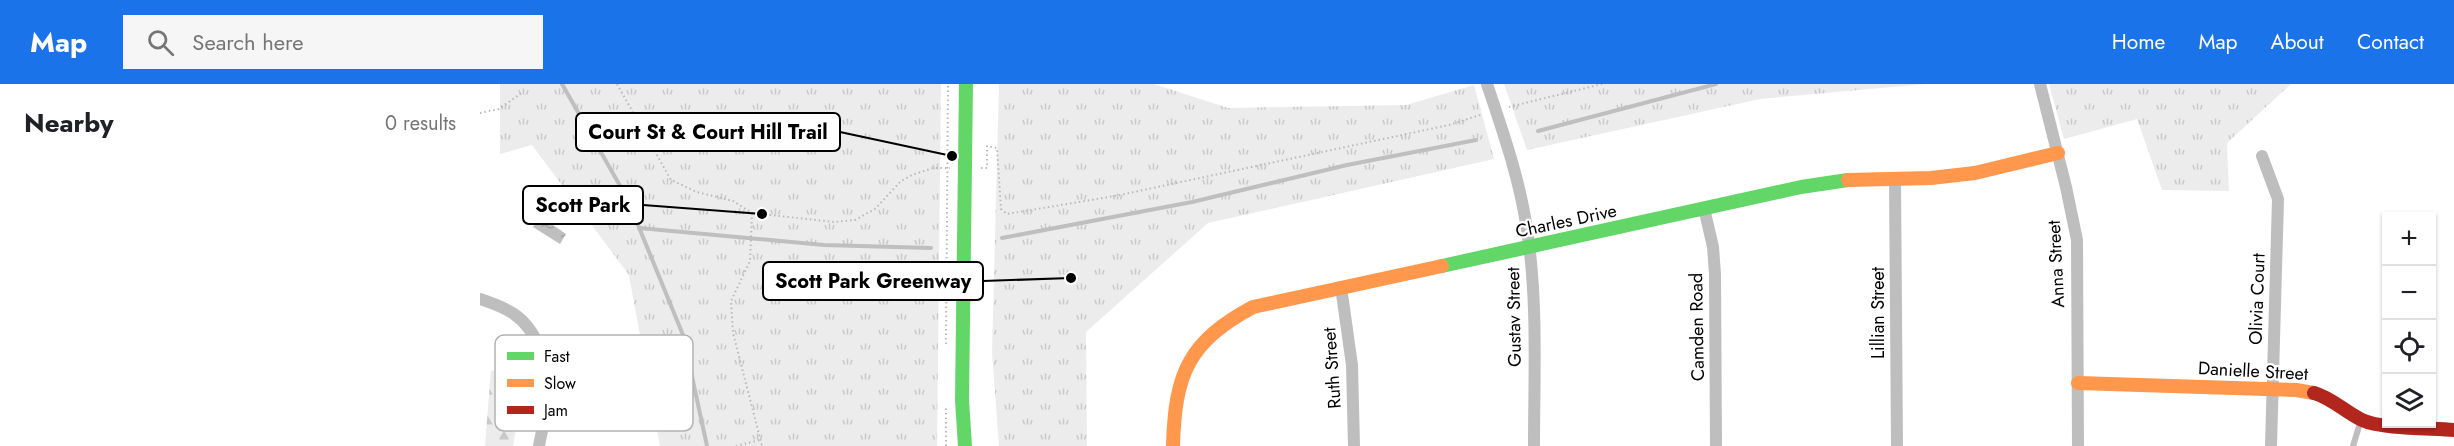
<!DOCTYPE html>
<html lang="en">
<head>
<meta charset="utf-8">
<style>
	body { margin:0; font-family:Jost,sans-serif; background:#f6f6f6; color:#202124 }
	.controls { position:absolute; right:18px; bottom:18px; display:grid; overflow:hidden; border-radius:0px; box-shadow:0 2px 4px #0004 }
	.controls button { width:54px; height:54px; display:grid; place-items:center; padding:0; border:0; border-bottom:2px solid #e0e0e0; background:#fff; color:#202124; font:30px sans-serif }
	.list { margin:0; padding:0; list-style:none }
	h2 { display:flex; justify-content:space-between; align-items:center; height:78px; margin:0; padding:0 24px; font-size:26px }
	h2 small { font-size:20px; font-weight:400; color:#757577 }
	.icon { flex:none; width:33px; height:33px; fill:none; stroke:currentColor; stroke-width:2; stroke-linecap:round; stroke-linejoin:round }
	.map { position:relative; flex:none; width:1974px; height:362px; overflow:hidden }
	header { display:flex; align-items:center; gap:36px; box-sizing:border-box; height:84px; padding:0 30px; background:#1a73e8; color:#fff }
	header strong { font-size:28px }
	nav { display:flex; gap:33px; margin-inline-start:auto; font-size:21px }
	.search { width:420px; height:54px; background:#f6f6f6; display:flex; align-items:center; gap:15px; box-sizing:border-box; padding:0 21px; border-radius:0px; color:#757577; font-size:22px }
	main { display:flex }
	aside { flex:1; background:#fff }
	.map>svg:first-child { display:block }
	.forest { fill:url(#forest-firs) }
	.park { fill:url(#park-tufts) }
	.water { fill:url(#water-ripples) }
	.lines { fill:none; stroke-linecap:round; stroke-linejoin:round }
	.stream { stroke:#bfbfbf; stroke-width:4 }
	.path { stroke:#b9b9b9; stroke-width:2; stroke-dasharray:1.5 3; stroke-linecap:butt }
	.lane { stroke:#bebebe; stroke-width:6 }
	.street { stroke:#bebebe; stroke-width:12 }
	.fast { stroke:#63d668; stroke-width:14 }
	.slow { stroke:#ff974d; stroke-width:14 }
	.jam { stroke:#b3261e; stroke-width:14 }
	.labels { text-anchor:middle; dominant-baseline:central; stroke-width:4.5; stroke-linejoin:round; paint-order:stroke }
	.street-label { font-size:18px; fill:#000; stroke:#fff }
	.key { fill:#fff; stroke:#b2b2b2; stroke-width:1.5 }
	.key-label { font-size:16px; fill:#000 }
	.leader { fill:none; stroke:#000; stroke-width:2 }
	.callout-dot { fill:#000; stroke:#fff; stroke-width:2 }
	.callout { fill:#fff; stroke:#000; stroke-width:2 }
	.callout-label { font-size:20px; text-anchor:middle; font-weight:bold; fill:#000 }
</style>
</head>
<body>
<header>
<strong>Map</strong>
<div class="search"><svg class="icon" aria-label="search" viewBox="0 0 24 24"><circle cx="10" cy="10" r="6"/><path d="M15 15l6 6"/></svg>Search here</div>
<nav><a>Home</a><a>Map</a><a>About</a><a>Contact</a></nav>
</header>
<main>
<aside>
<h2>Nearby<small>0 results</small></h2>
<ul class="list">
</ul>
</aside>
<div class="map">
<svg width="1974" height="362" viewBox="0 0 1974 362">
	<defs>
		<pattern id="forest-firs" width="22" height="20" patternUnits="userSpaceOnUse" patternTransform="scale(1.5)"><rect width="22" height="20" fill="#ececec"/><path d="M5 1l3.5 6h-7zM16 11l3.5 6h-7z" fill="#c9c9c9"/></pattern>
		<pattern id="park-tufts" width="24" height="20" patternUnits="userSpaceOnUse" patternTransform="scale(1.5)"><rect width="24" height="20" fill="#ececec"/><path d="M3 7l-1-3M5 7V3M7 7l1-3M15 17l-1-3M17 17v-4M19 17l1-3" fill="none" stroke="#c9c9c9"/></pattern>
		<pattern id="water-ripples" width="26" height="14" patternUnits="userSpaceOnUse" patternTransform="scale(1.5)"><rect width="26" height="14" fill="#bfbfbf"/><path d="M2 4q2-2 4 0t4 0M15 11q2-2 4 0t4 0" fill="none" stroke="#a2a2a2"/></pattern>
	</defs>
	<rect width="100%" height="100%" fill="#fff"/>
	<path class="forest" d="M11,286L39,295V328L33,362H5Z"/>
	<g class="park">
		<path d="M20,0H461L457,362H180L149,191L52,61L20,70Z"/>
		<path d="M519,0H674L748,24L926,21L994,1L1014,75L728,139L606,248L607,362H519L512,268Z"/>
		<path d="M1024,0H1446L1280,15L1047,66Z"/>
		<path d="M1569,0H1811L1747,59L1749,107L1682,106L1657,35L1584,55Z"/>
	</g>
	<path class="water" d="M60,132L86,150L80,160L53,143Z"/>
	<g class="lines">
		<g class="stream">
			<path d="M82,0L147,114L203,251L227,362"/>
			<path d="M1058,47L1236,0"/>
			<path d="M159,144L344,161L451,164"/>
			<path d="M522,154L712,118L867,81L996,56"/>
		</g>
		<g class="path">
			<path d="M137,0L191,96L217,108L253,117L272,129L354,138L375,136L395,125L421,97L432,91L453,84H470"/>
			<path d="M1029,23L1122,0"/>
			<path d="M0,29L19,25L43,8"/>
			<path d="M501,84H507V62L517,64L521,125L527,130L640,111L969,41L1003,30"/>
			<path d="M272,129L270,177L251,217L253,249L282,362"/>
			<path d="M466,260L468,0"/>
			<path d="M256,362L280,356"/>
			<path d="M466,362V323"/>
		</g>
		<path class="lane" d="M1873,362L1881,336"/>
		<g class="street">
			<path d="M1007,0C1023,48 1040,96 1047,146C1058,217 1054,290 1054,362"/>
			<path d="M1560,0L1586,103L1597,156L1598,362"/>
			<path d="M1782,72L1798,115L1791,362"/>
			<path d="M1415,96L1417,362"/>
			<path d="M1224,124L1233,163L1235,190L1236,362"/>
			<path d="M861,203L872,281L874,362"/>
			<path d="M0,215C12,219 24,223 34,230C56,245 70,281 69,308C68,326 62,344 59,362"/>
		</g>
		<g class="fast">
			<path d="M962,182L1321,103L1368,96"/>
			<path d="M485,362L482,316L486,0"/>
		</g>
		<g class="slow">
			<path d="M1368,96L1451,94L1495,89L1578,69"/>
			<path d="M1598,299L1816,306L1834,309"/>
			<path d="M693,362C695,290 708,258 773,223L962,182"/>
		</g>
		<path class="jam" d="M1834,309C1852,314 1865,328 1882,336C1901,345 1951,344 1974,346"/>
	</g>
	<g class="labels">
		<g class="street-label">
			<text transform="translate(1086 137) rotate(-12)">Charles Drive</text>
			<text transform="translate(1576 180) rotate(-93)">Anna Street</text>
			<text transform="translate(1777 215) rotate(-88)">Olivia Court</text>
			<text transform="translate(1398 229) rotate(-90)">Lillian Street</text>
			<text transform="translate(1034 233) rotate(-91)">Gustav Street</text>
			<text transform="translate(1217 243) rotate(-91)">Camden Road</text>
			<text transform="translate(852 284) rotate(-94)">Ruth Street</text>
			<text transform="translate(1773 287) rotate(3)">Danielle Street</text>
		</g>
	</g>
	<rect x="15" y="251" width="198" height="96" rx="9" class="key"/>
	<rect x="27" y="268" width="27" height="8" fill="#63d668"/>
	<rect x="27" y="295" width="27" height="8" fill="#ff974d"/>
	<rect x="27" y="322" width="27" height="8" fill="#b3261e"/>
	<g class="key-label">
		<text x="64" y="278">Fast</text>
		<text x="64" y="305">Slow</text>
		<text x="64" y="332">Jam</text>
	</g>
	<path class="leader" d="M472 72L360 48M282 130L163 121M591 194L503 197"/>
	<g class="callout-dot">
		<circle cx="472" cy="72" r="6"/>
		<circle cx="282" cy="130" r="6"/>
		<circle cx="591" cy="194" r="6"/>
	</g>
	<g class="callout">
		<rect x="96" y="29" width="264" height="38" rx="6"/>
		<rect x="43" y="102" width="120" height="38" rx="6"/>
		<rect x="283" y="178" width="220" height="38" rx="6"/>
	</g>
	<g class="callout-label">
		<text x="228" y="55">Court St &amp; Court Hill Trail</text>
		<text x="103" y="128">Scott Park</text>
		<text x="393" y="204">Scott Park Greenway</text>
	</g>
</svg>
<div class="controls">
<button>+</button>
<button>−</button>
<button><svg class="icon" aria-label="locate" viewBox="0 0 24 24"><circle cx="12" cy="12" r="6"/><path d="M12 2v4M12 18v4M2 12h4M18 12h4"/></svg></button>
<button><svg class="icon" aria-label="layers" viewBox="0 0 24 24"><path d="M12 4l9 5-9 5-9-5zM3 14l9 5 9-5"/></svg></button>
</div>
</div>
</main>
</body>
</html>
